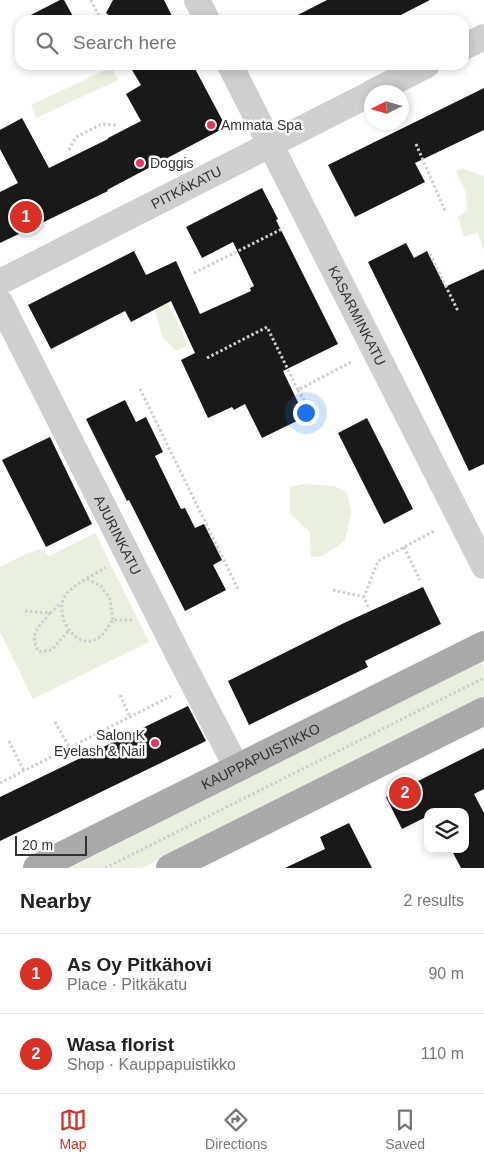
<!DOCTYPE html>
<html lang="en">
<head>
<meta charset="utf-8">
<style>
	body { margin:0; font-family:Helvetica,sans-serif; background:#f2f2f2; color:#222 }
	.controls { position:absolute; right:15px; bottom:15px; display:grid; overflow:hidden; border-radius:10px; box-shadow:0 2px 8px #0003 }
	.controls button { width:45px; height:45px; display:grid; place-items:center; padding:0; border:0; border-bottom:1px solid #e0e0e0; background:#fff; color:#222; font:25px sans-serif }
	.compass { position:absolute; left:364px; top:85px; width:45px; height:45px; border-radius:50%; background:#fff; box-shadow:0 2px 8px #0003; rotate:265deg }
	.scale { position:absolute; left:15px; bottom:12px; width:72px; box-sizing:border-box; padding-left:5px; border:2px solid #323232; border-top:0; font-size:14px; line-height:18px; white-space:nowrap; color:#323232; -webkit-text-stroke:4px #fff; paint-order:stroke }
	.you { position:absolute; left:305px; top:412px; width:18px; height:18px; margin:-12px; border:4px solid #fff; border-radius:50%; background:#1a73e8; box-shadow:0 0 0 8px #1a73e833 }
	.badge { display:grid; place-items:center; width:32px; height:32px; border-radius:50%; background:#d93025; color:#fff; font-size:16px; font-weight:700 }
	.pin { position:absolute; translate:-50% -50%; border:2px solid #fff; box-shadow:0 1px 5px #0006 }
	.list { margin:0; padding:0; list-style:none }
	h2 { display:flex; justify-content:space-between; align-items:center; height:65px; margin:0; padding:0 20px; font-size:21px }
	h2 small { font-size:16px; font-weight:400; color:#767676 }
	.list li { display:grid; grid-template-columns:32px 1fr auto; gap:15px; align-items:center; box-sizing:border-box; height:80px; padding:0 20px; border-top:1px solid #e0e0e0 }
	.list b { display:block; font-size:19px; white-space:nowrap }
	.list p { margin:0; font-size:16px; white-space:nowrap; color:#767676 }
	.list em { font-size:16px; font-style:normal; color:#767676 }
	.icon { flex:none; width:28px; height:28px; fill:none; stroke:currentColor; stroke-width:2; stroke-linecap:round; stroke-linejoin:round }
	.map { position:relative; flex:none; width:484px; height:868px; overflow:hidden }
	.search { position:absolute; background:#fff; box-shadow:0 2px 8px #0003; left:15px; right:15px; top:15px; height:55px; display:flex; align-items:center; gap:12px; box-sizing:border-box; padding:0 18px; border-radius:15px; color:#767676; font-size:19px }
	.sheet { height:225px; background:#fff }
	nav { display:flex; justify-content:space-around; align-items:center; box-sizing:border-box; height:70px; border-top:1px solid #e0e0e0; background:#fff; font-size:14px; color:#767676 }
	nav a { display:grid; justify-items:center; gap:2px }
	nav .on { color:#d93025 }
	.map>svg:first-child { display:block }
	.green { fill:#ebefe0 }
	.building { fill:#191919 }
	.lines { fill:none; stroke-linecap:round; stroke-linejoin:round }
	.path { stroke:#cfcfcf; stroke-width:3; stroke-dasharray:2.5 2.5; stroke-linecap:butt }
	.minor { stroke:#cfcfcf; stroke-width:26 }
	.major { stroke:#aaa; stroke-width:28 }
	.poi-dot { fill:#ea3364; stroke:#fff; stroke-width:2 }
	.labels { text-anchor:middle; dominant-baseline:central; stroke-width:5; stroke-linejoin:round; paint-order:stroke }
	.poi-label { font-size:14px; fill:#323232; stroke:#fff; text-anchor:start }
	.street-label { font-size:14px; fill:#323232; stroke:#fff }
</style>
</head>
<body>
<div class="map">
<svg width="484" height="868" viewBox="0 0 484 868">
	<rect width="100%" height="100%" fill="#fff"/>
	<g class="green">
		<path d="M112,67L118,80L36,118L31,105Z"/>
		<path d="M463,169L484,176V250L478,232L464,237L458,217L467,210L466,193L456,171Z"/>
		<path d="M166,301L176,318L188,346L176,351L162,336L155,310Z"/>
		<path d="M304,484L334,486L347,492L351,512L345,541L322,556L311,557L310,532L290,514V487Z"/>
		<path d="M95,533L149,642L33,699L0,632V567L24,555L40,549L49,556Z"/>
		<path d="M481,662L484,668V696L142,868H70Z"/>
	</g>
	<g class="building">
		<path d="M60,0H64L75,20H21Z"/>
		<path d="M113,0H164L174,20H115L106,13Z"/>
		<path d="M327,0H430L391,20H288Z"/>
		<path d="M129,65H193L226,127L107,190L108,191L0,243V192L18,183L0,149V130L22,118L49,168L108,139V138L141,121L126,94L141,85Z"/>
		<path d="M484,88V130L415,163L425,182L355,217L328,165Z"/>
		<path d="M262,188L278,219L276,220L338,344L283,371L305,417L262,438L245,404L234,410L232,407L208,418L181,360L195,353L171,301L131,322L125,311L51,349L28,305L134,251L146,275L176,261L200,314L251,291L250,288L254,286L233,242L202,258L186,227Z"/>
		<path d="M406,243L414,258L427,251L445,287L484,269V464L469,471L423,374L368,262Z"/>
		<path d="M125,400L136,422L146,417L163,452L155,456L181,509L185,508L195,528L204,524L222,560L213,565L226,590L185,611L129,500L127,501L86,419Z"/>
		<path d="M367,418L413,509L384,524L338,433Z"/>
		<path d="M50,437L92,524L46,547L2,460Z"/>
		<path d="M423,587L441,624L365,661L368,667L249,725L228,681L344,623Z"/>
		<path d="M188,706L206,741L0,841V797Z"/>
		<path d="M484,748V789L474,794L484,813V868H461L451,849H465V812H428V816L402,829L386,797Z"/>
		<path d="M349,823L372,868H285L325,849L320,837Z"/>
	</g>
	<g class="lines">
		<g class="path">
			<path d="M91,0L101,20"/>
			<path d="M416,144L446,213"/>
			<path d="M69,150L76,137L102,124L117,125"/>
			<path d="M430,254L458,311"/>
			<path d="M194,273L284,228"/>
			<path d="M207,358L267,327L298,390L353,361"/>
			<path d="M140,389L238,589"/>
			<path d="M298,390L314,417"/>
			<path d="M404,547L420,580"/>
			<path d="M106,567C95,574 75,584 67,593C51,611 75,653 98,638C104,635 109,625 113,620H132"/>
			<path d="M87,579L101,586L110,599L113,620"/>
			<path d="M333,590L364,597"/>
			<path d="M368,607L364,597L378,561L436,530"/>
			<path d="M25,611L50,613L61,603"/>
			<path d="M50,613C39,627 28,634 39,652L52,650L69,630"/>
			<path d="M120,695L130,717"/>
			<path d="M55,722L70,748"/>
			<path d="M9,741L24,771"/>
			<path d="M0,783L171,696"/>
			<path d="M105,868L484,678"/>
		</g>
		<g class="minor">
			<path d="M197,0L207,20"/>
			<path d="M464,47L484,37"/>
			<path id="s1" d="M230,65L484,566"/>
			<path d="M373,92L427,65"/>
			<path id="s2" d="M0,282L372,93"/>
			<path id="s3" d="M0,302L183,664L237,768"/>
		</g>
		<g class="major">
			<path id="s4" d="M37,868L484,645"/>
			<path d="M170,868L484,711"/>
		</g>
	</g>
	<g class="poi-dot">
		<circle cx="211" cy="125" r="5"/>
		<circle cx="140" cy="163" r="5"/>
		<circle cx="155" cy="743" r="5"/>
	</g>
	<g class="labels">
		<g class="poi-label">
			<text x="221" y="125">Ammata Spa</text>
			<text x="150" y="163">Doggis</text>
			<text x="145" y="735" text-anchor="end">Salon K<tspan x="145" dy="16">Eyelash &amp; Nail</tspan></text>
		</g>
		<g class="street-label">
			<text stroke="none"><textPath href="#s2" startOffset="209">PITKÄKATU</textPath></text>
			<text stroke="none"><textPath href="#s1" startOffset="281">KASARMINKATU</textPath></text>
			<text stroke="none"><textPath href="#s3" startOffset="261">AJURINKATU</textPath></text>
			<text stroke="none"><textPath href="#s4" startOffset="250">KAUPPAPUISTIKKO</textPath></text>
		</g>
	</g>
</svg>
<div class="controls">
<button><svg class="icon" aria-label="layers" viewBox="0 0 24 24"><path d="M12 4l9 5-9 5-9-5zM3 14l9 5 9-5"/></svg></button>
</div>
<svg class="compass" viewBox="-18 -18 36 36"><path d="M0-13l5 13h-10z" fill="#e53935"/><path d="M0 13l5-13h-10z" fill="#767676"/></svg>
<div class="scale">20 m</div>
<div class="you"></div>
<div class="pin badge" style="left:26px;top:217px">1</div>
<div class="pin badge" style="left:405px;top:793px">2</div>
<div class="search"><svg class="icon" aria-label="search" viewBox="0 0 24 24"><circle cx="10" cy="10" r="6"/><path d="M15 15l6 6"/></svg>Search here</div>
</div>
<section class="sheet">
<h2>Nearby<small>2 results</small></h2>
<ul class="list">
<li><span class="badge">1</span><div><b>As Oy Pitkähovi</b><p>Place · Pitkäkatu</p></div><em>90 m</em></li>
<li><span class="badge">2</span><div><b>Wasa florist</b><p>Shop · Kauppapuistikko</p></div><em>110 m</em></li>
</ul>
</section>
<nav>
<a class="on"><svg class="icon" aria-label="map" viewBox="0 0 24 24"><path d="M3 6l6-2 6 2 6-2v14l-6 2-6-2-6 2zM9 4v14M15 6v14"/></svg>Map</a>
<a><svg class="icon" aria-label="directions" viewBox="0 0 24 24"><path d="M12 3l9 9-9 9-9-9zM9 14v-3h6M13 9l2 2-2 2"/></svg>Directions</a>
<a><svg class="icon" aria-label="saved" viewBox="0 0 24 24"><path d="M7 4h10v16l-5-4-5 4z"/></svg>Saved</a>
</nav>
</body>
</html>
